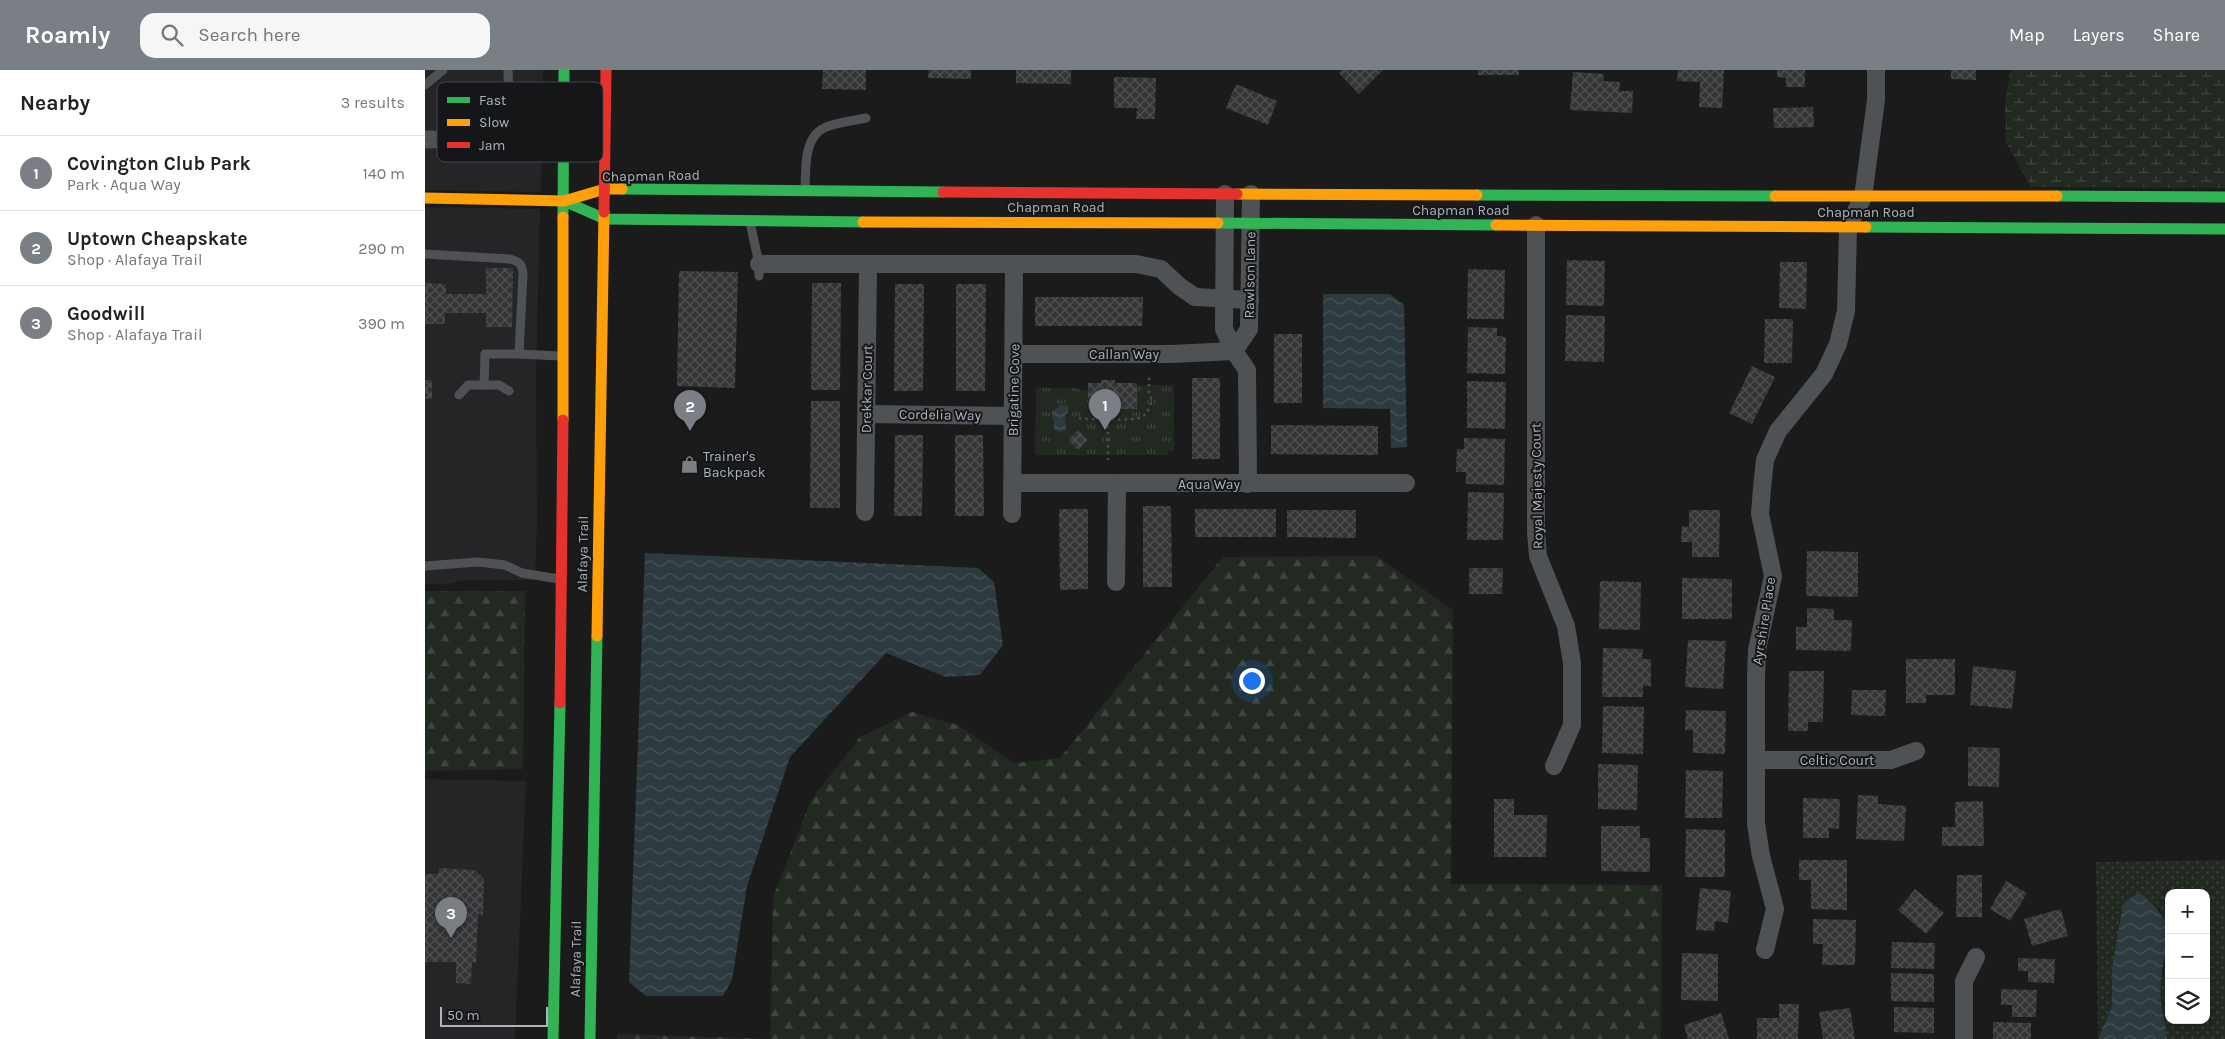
<!DOCTYPE html>
<html lang="en">
<head>
<meta charset="utf-8">
<style>
	body { margin:0; font-family:Karla,sans-serif; background:#f6f6f6; color:#222 }
	.controls { position:absolute; right:15px; bottom:15px; display:grid; overflow:hidden; border-radius:10px; box-shadow:0 2px 8px #0003 }
	.controls button { width:45px; height:45px; display:grid; place-items:center; padding:0; border:0; border-bottom:1px solid #e0e0e0; background:#fff; color:#222; font:25px sans-serif }
	.scale { position:absolute; left:15px; bottom:12px; width:108px; box-sizing:border-box; padding-left:5px; border:2px solid #adb4bd; border-top:0; font-size:14px; line-height:18px; white-space:nowrap; color:#adb4bd; -webkit-text-stroke:4px #151618; paint-order:stroke }
	.you { position:absolute; left:826px; top:610px; width:18px; height:18px; margin:-12px; border:4px solid #fff; border-radius:50%; background:#1a73e8; box-shadow:0 0 0 8px #1a73e833 }
	.badge { display:grid; place-items:center; width:32px; height:32px; border-radius:50%; background:#7a7e85; color:#fff; font-size:16px; font-weight:700 }
	.pin { position:absolute; translate:-50% -41px; filter:drop-shadow(0 1px 2px #0008) }
	.pin::after { content:''; position:absolute; top:26px; width:18px; height:15px; background:inherit; clip-path:polygon(0 0,100% 0,50% 100%) }
	.list { margin:0; padding:0; list-style:none }
	h2 { display:flex; justify-content:space-between; align-items:center; height:65px; margin:0; padding:0 20px; font-size:21px }
	h2 small { font-size:16px; font-weight:400; color:#767676 }
	.list li { display:grid; grid-template-columns:32px 1fr auto; gap:15px; align-items:center; box-sizing:border-box; height:75px; padding:0 20px; border-top:1px solid #e0e0e0 }
	.list b { display:block; font-size:19px; white-space:nowrap }
	.list p { margin:0; font-size:16px; white-space:nowrap; color:#767676 }
	.list em { font-size:16px; font-style:normal; color:#767676 }
	.icon { flex:none; width:28px; height:28px; fill:none; stroke:currentColor; stroke-width:2; stroke-linecap:round; stroke-linejoin:round }
	.map { position:relative; flex:none; width:1800px; height:969px; overflow:hidden }
	header { display:flex; align-items:center; gap:30px; box-sizing:border-box; height:70px; padding:0 25px; background:#7a7e85; color:#fff }
	header strong { font-size:24px }
	nav { display:flex; gap:28px; margin-inline-start:auto; font-size:18px }
	.search { width:350px; height:45px; background:#f6f6f6; display:flex; align-items:center; gap:12px; box-sizing:border-box; padding:0 18px; border-radius:15px; color:#767676; font-size:19px }
	main { display:flex }
	aside { flex:1; background:#fff }
	.map>svg:first-child { display:block }
	.built { fill:#252528 }
	.grass { fill:url(#grass-dots) }
	.forest { fill:url(#forest-firs) }
	.wetland { fill:url(#wetland-marsh) }
	.park { fill:url(#park-tufts) }
	.water { fill:url(#water-waves) }
	.building { fill:url(#building-cross-hatch) }
	.lines { fill:none; stroke-linecap:round; stroke-linejoin:round }
	.path { stroke:#4b4d4f; stroke-width:2.5; stroke-dasharray:2.5 4; stroke-linecap:butt }
	.lane { stroke:#4f5255; stroke-width:9 }
	.street { stroke:#4f5255; stroke-width:18 }
	.fast { stroke:#30b455; stroke-width:11 }
	.slow { stroke:#ff9f0a; stroke-width:11 }
	.jam { stroke:#e5322d; stroke-width:11 }
	.labels { text-anchor:middle; dominant-baseline:central; stroke-width:4; stroke-linejoin:round; paint-order:stroke }
	.street-label { font-size:14px; fill:#adb4bd; stroke:#151618 }
	.poi-label { font-size:14px; fill:#adb4bd; stroke:#151618; text-anchor:start }
	.key { fill:#151618; stroke:#43454a; stroke-width:1 }
	.key-label { font-size:14px; fill:#adb4bd }
</style>
</head>
<body>
<header>
<strong>Roamly</strong>
<div class="search"><svg class="icon" aria-label="search" viewBox="0 0 24 24"><circle cx="10" cy="10" r="6"/><path d="M15 15l6 6"/></svg>Search here</div>
<nav><a>Map</a><a>Layers</a><a>Share</a></nav>
</header>
<main>
<aside>
<h2>Nearby<small>3 results</small></h2>
<ul class="list">
<li><span class="badge">1</span><div><b>Covington Club Park</b><p>Park · Aqua Way</p></div><em>140 m</em></li>
<li><span class="badge">2</span><div><b>Uptown Cheapskate</b><p>Shop · Alafaya Trail</p></div><em>290 m</em></li>
<li><span class="badge">3</span><div><b>Goodwill</b><p>Shop · Alafaya Trail</p></div><em>390 m</em></li>
</ul>
</aside>
<div class="map">
<svg width="1800" height="969" viewBox="0 0 1800 969">
	<defs>
		<pattern id="grass-dots" width="8" height="8" patternUnits="userSpaceOnUse" patternTransform="scale(1.25)"><rect width="8" height="8" fill="#212921"/><path d="M2 2h.1M6 6h.1" fill="none" stroke="#3f463f" stroke-width="1.8" stroke-linecap="round"/></pattern>
		<pattern id="forest-firs" width="22" height="20" patternUnits="userSpaceOnUse" patternTransform="scale(1.25)"><rect width="22" height="20" fill="#212921"/><path d="M5 1l3.5 6h-7zM16 11l3.5 6h-7z" fill="#3f463f"/></pattern>
		<pattern id="wetland-marsh" width="20" height="14" patternUnits="userSpaceOnUse" patternTransform="scale(1.25)"><rect width="20" height="14" fill="#212921"/><path d="M1 5h8M5 5V1M11 12h8M15 12V8" fill="none" stroke="#3f463f"/></pattern>
		<pattern id="park-tufts" width="24" height="20" patternUnits="userSpaceOnUse" patternTransform="scale(1.25)"><rect width="24" height="20" fill="#212921"/><path d="M3 7l-1-3M5 7V3M7 7l1-3M15 17l-1-3M17 17v-4M19 17l1-3" fill="none" stroke="#3f463f"/></pattern>
		<pattern id="water-waves" width="16" height="10" patternUnits="userSpaceOnUse" patternTransform="scale(1.25)"><rect width="16" height="10" fill="#2d3a3f"/><path d="M0 5q4-4 8 0t8 0" fill="none" stroke="#495459"/></pattern>
		<pattern id="building-cross-hatch" width="8" height="8" patternUnits="userSpaceOnUse" patternTransform="scale(1.25)"><rect width="8" height="8" fill="#343536"/><path d="M0 0l8 8M0 8l8-8" fill="none" stroke="#4f5051"/></pattern>
	</defs>
	<rect width="100%" height="100%" fill="#1b1b1c"/>
	<g class="built">
		<path d="M0,0H118L116,122L0,120Z"/>
		<path d="M0,137L115,139L111,303L112,453L110,510H39L23,514H0Z"/>
		<path d="M0,709L101,711L90,969H0Z"/>
	</g>
	<path class="grass" d="M1800,790V969H1742L1736,916L1744,873V950H1781V823H1744V857L1734,838L1687,899V937L1673,969L1671,792Z"/>
	<g class="forest">
		<path d="M951,486L1028,540L1026,814L1237,815L1236,969H192V964L345,969L348,827L386,730L435,667L487,642L533,655L589,693L635,688L798,487Z"/>
		<path d="M0,521H100L98,699L0,701Z"/>
	</g>
	<path class="wetland" d="M1587,0H1800V118L1606,117L1581,72L1580,34L1585,3Z"/>
	<path class="park" d="M712,315H749V381H743V385H610L611,318H653L654,320H663V339H711Z"/>
	<g class="water">
		<path d="M898,224H965L979,235L982,377L966,378L965,339L898,338Z"/>
		<path d="M635,335H642L644,337L643,342L640,346L641,360L633,362L629,359V350L627,348V342Z"/>
		<path d="M220,483L553,498L569,512L578,575L555,605L521,607L461,583L365,687L322,816L307,910L298,926H221L204,912Z"/>
		<path d="M1714,822C1760,861 1739,865 1736,915C1734,932 1741,952 1742,969H1673L1687,937V899L1698,834Z"/>
	</g>
	<g class="building">
		<path d="M398,0H441V20L397,19Z"/>
		<path d="M504,0H546V9L503,8Z"/>
		<path d="M591,0H646V14L591,13Z"/>
		<path d="M917,0H958L934,24L914,3Z"/>
		<rect x="1053" y="0" width="41" height="5"/>
		<path d="M1253,0H1299L1297,38L1274,37L1275,12L1252,11Z"/>
		<path d="M1352,0H1380V17H1361V8L1352,7Z"/>
		<path d="M1526,0H1551V10L1526,9Z"/>
		<path d="M1148,2L1179,4L1178,11L1195,12L1194,21H1208L1207,43L1145,40Z"/>
		<path d="M689,7L731,8L730,49H711L712,38H689Z"/>
		<path d="M811,14L852,31L843,55L801,38Z"/>
		<path d="M1388,37L1389,57L1349,58L1348,38Z"/>
		<path d="M1142,190L1180,191L1179,236L1141,235Z"/>
		<path d="M1355,192H1382L1381,239L1354,238Z"/>
		<path d="M61,198H88L87,257H61V243H20V254H0V213L21,214V224H61Z"/>
		<path d="M1043,199L1080,200L1079,249H1042Z"/>
		<path d="M254,201L313,202L310,318L252,316Z"/>
		<path d="M387,213H416L415,320H386Z"/>
		<path d="M470,214H499L498,321H469Z"/>
		<path d="M531,214H561L560,321H531Z"/>
		<path d="M610,227H718L717,256H610Z"/>
		<path d="M1141,245L1180,246L1179,292L1140,291Z"/>
		<path d="M1340,249H1368L1367,293H1339Z"/>
		<path d="M1043,257L1072,258V266L1081,267L1080,304L1042,303Z"/>
		<rect x="849" y="264" width="28" height="69"/>
		<path d="M1327,296L1350,307L1327,354L1304,343Z"/>
		<rect x="767" y="308" width="28" height="81"/>
		<rect x="0" y="310" width="7" height="19"/>
		<path d="M676,310H690V313H712V339H663V313H676Z"/>
		<path d="M1042,311L1081,312L1080,359L1042,358Z"/>
		<path d="M386,331H415V438H385Z"/>
		<path d="M846,355L953,356V385L846,384Z"/>
		<path d="M653,360L663,370L653,380L643,370Z"/>
		<path d="M470,365H498L497,446H469Z"/>
		<path d="M530,365H558L559,446H530Z"/>
		<path d="M1039,368L1080,369L1079,415L1041,414V402H1031L1032,379H1039Z"/>
		<path d="M1043,422L1079,423L1078,470H1042Z"/>
		<path d="M718,436H746L747,517H718Z"/>
		<path d="M634,439H663V519L635,520Z"/>
		<rect x="770" y="439" width="81" height="28"/>
		<path d="M862,440H931V468L862,467Z"/>
		<path d="M1264,440H1295L1294,487H1267V472H1256L1257,456L1264,457Z"/>
		<path d="M1382,481L1433,482V527L1381,526Z"/>
		<path d="M1044,498H1078L1077,524H1044Z"/>
		<path d="M1257,508L1307,509V549H1257Z"/>
		<path d="M1175,511L1216,512L1215,560L1174,559Z"/>
		<path d="M1382,538L1409,539V550H1427L1426,581L1371,580V557H1382Z"/>
		<path d="M1263,570L1301,571L1298,619L1260,617Z"/>
		<path d="M1178,578L1218,579L1217,589H1226V616H1218V627H1177Z"/>
		<path d="M1481,589H1530V625H1501V633H1481Z"/>
		<path d="M1548,596L1591,601L1587,639L1545,635Z"/>
		<path d="M1364,601H1399L1398,652H1383V661H1363Z"/>
		<path d="M1427,620H1461L1460,646L1426,645Z"/>
		<path d="M1178,636L1219,637L1218,684L1177,683Z"/>
		<path d="M1261,640L1301,641L1300,684L1268,683V660H1260Z"/>
		<path d="M1543,677L1575,678L1574,717L1543,716Z"/>
		<path d="M1173,694L1213,695L1212,740L1173,739Z"/>
		<path d="M1261,700L1298,701L1297,748H1260Z"/>
		<path d="M1433,725L1453,726V734L1481,736L1479,771L1431,769Z"/>
		<path d="M1378,728L1415,729L1414,759L1404,758V768H1378Z"/>
		<path d="M1069,729H1089V745H1122L1121,787H1069Z"/>
		<path d="M1558,731L1559,776H1517V757H1530V732Z"/>
		<path d="M1176,756H1215V768H1225V802L1176,801Z"/>
		<path d="M1261,759L1300,760V807H1260Z"/>
		<path d="M1374,790H1422V840L1386,839V810H1374Z"/>
		<path d="M14,798L49,800L59,809L58,845L53,844L51,893L47,892L46,914L31,913V892H0V804H13Z"/>
		<path d="M1532,805H1557V847H1531Z"/>
		<path d="M1581,811L1602,823L1585,851L1565,839Z"/>
		<path d="M1275,818L1306,821L1303,853L1290,851L1289,861L1271,860Z"/>
		<path d="M1490,819L1519,843L1501,864L1473,840Z"/>
		<path d="M1636,839L1643,866L1607,876L1599,849Z"/>
		<path d="M1388,849L1431,850L1430,895H1397L1398,874H1388Z"/>
		<path d="M1467,872L1510,873L1509,899L1466,898Z"/>
		<path d="M1257,883L1293,884V931L1256,930Z"/>
		<path d="M1593,888L1630,889L1629,913L1603,912V901H1593Z"/>
		<path d="M1466,903L1509,904V932L1466,931Z"/>
		<path d="M1576,919L1612,920L1611,947H1587V935H1576Z"/>
		<path d="M1354,934H1374L1373,969H1332V948H1354Z"/>
		<path d="M1469,937L1509,938V963L1469,962Z"/>
		<path d="M1425,938L1430,969H1398L1394,942Z"/>
		<path d="M1296,943L1304,969H1263L1259,955Z"/>
		<path d="M1568,952L1606,953V969H1568Z"/>
	</g>
	<g class="lines">
		<g class="path">
			<path d="M654,348C665,350 709,351 717,347C723,343 725,336 727,330L724,323V306"/>
			<path d="M683,349V390"/>
		</g>
		<g class="lane">
			<path d="M0,15L18,0"/>
			<path d="M0,65L65,66C85,56 74,51 78,35C78,32 82,28 84,24"/>
			<path d="M0,74L70,72L80,68L85,60L83,0"/>
			<path d="M380,120C381,101 378,68 399,58C411,52 428,51 441,48"/>
			<path d="M325,152L334,194V206"/>
			<path d="M0,184L85,189C95,192 97,194 98,204L94,284L135,286"/>
			<path d="M59,315L60,284H94"/>
			<path d="M34,325L43,315H74L84,321"/>
			<path d="M0,496L53,492L80,495L97,503L134,509"/>
		</g>
		<g class="street">
			<path d="M800,124L799,259L809,281L822,300L823,414"/>
			<path d="M1111,155V462L1113,486L1141,556L1147,593V655L1129,696"/>
			<path d="M334,194H711L736,199L754,216L770,227L825,230"/>
			<path d="M809,281L824,259L826,124"/>
			<path d="M589,284H746L809,281"/>
			<path d="M442,344L588,346"/>
			<path d="M588,413H981"/>
			<path d="M440,442L443,196"/>
			<path d="M587,444L589,196"/>
			<path d="M691,512L692,414"/>
			<path d="M1332,690H1466L1491,681"/>
			<path d="M1340,880L1350,839L1336,786L1331,754V606L1332,580L1348,506L1335,444L1337,418L1340,390L1353,361L1399,304L1413,274L1421,241L1423,157L1438,127L1451,30V0"/>
			<path d="M1539,969V911L1551,887"/>
		</g>
		<g class="fast">
			<path d="M197,119L518,122"/>
			<path d="M1052,125L1350,126"/>
			<path d="M1632,126L1800,127"/>
			<path d="M139,131L180,149L438,152"/>
			<path d="M138,147L139,0"/>
			<path d="M793,153L1071,155"/>
			<path d="M1441,157L1800,159"/>
			<path d="M128,969L135,633"/>
			<path d="M165,969L172,566"/>
		</g>
		<g class="slow">
			<path d="M812,124L1052,125"/>
			<path d="M1350,126H1632"/>
			<path d="M0,128L139,131L180,119H197"/>
			<path d="M438,152L793,153"/>
			<path d="M1071,155L1441,157"/>
			<path d="M138,350V147"/>
			<path d="M172,566L179,142"/>
		</g>
		<g class="jam">
			<path d="M518,122L812,124"/>
			<path d="M179,142L181,0"/>
			<path d="M135,633L138,350"/>
		</g>
	</g>
	<defs>
		<symbol id="shop-bare" viewBox="-9 -9 18 18"><path d="M-5-2.5h2.3a2.7 3.5 0 0 1 5.4 0H5L5.5 6h-11ZM-1.5-2.5h3a1.5 2.3 0 0 0-3 0Z" fill="#7a7e85" stroke="#151618" stroke-width="2.5" paint-order="stroke"/></symbol>
	</defs>
	<g fill-rule="evenodd">
		<use href="#shop-bare" x="252" y="382" width="25" height="25"/>
	</g>
	<g class="labels">
		<g class="street-label">
			<text transform="translate(226 106) rotate(-1)">Chapman Road</text>
			<text x="631" y="137">Chapman Road</text>
			<text x="1036" y="140">Chapman Road</text>
			<text x="1441" y="142">Chapman Road</text>
			<text transform="translate(825 205) rotate(-89)">Rawlson Lane</text>
			<text x="699" y="284">Callan Way</text>
			<text transform="translate(442 319) rotate(-89)">Drekkar Court</text>
			<text transform="translate(589 320) rotate(-89)">Brigatine Cove</text>
			<text transform="translate(515 345) rotate(1)">Cordelia Way</text>
			<text x="784" y="414">Aqua Way</text>
			<text transform="translate(1112 416) rotate(-91)">Royal Majesty Court</text>
			<text transform="translate(158 484) rotate(-89)">Alafaya Trail</text>
			<text transform="translate(1339 551) rotate(-81)">Ayrshire Place</text>
			<text x="1412" y="690">Celtic Court</text>
			<text transform="translate(151 889) rotate(-89)">Alafaya Trail</text>
		</g>
		<g class="poi-label">
			<text x="278" y="386">Trainer's<tspan x="278" dy="16">Backpack</tspan></text>
		</g>
	</g>
	<rect x="12" y="12" width="166" height="80" rx="8" class="key"/>
	<rect x="22" y="27" width="23" height="6" fill="#30b455"/>
	<rect x="22" y="49" width="23" height="7" fill="#ff9f0a"/>
	<rect x="22" y="72" width="23" height="6" fill="#e5322d"/>
	<g class="key-label">
		<text x="54" y="35">Fast</text>
		<text x="54" y="57">Slow</text>
		<text x="54" y="80">Jam</text>
	</g>
</svg>
<div class="controls">
<button>+</button>
<button>−</button>
<button><svg class="icon" aria-label="layers" viewBox="0 0 24 24"><path d="M12 4l9 5-9 5-9-5zM3 14l9 5 9-5"/></svg></button>
</div>
<div class="scale">50 m</div>
<div class="you"></div>
<div class="pin badge" style="left:680px;top:360px">1</div>
<div class="pin badge" style="left:265px;top:361px">2</div>
<div class="pin badge" style="left:26px;top:868px">3</div>
</div>
</main>
</body>
</html>
